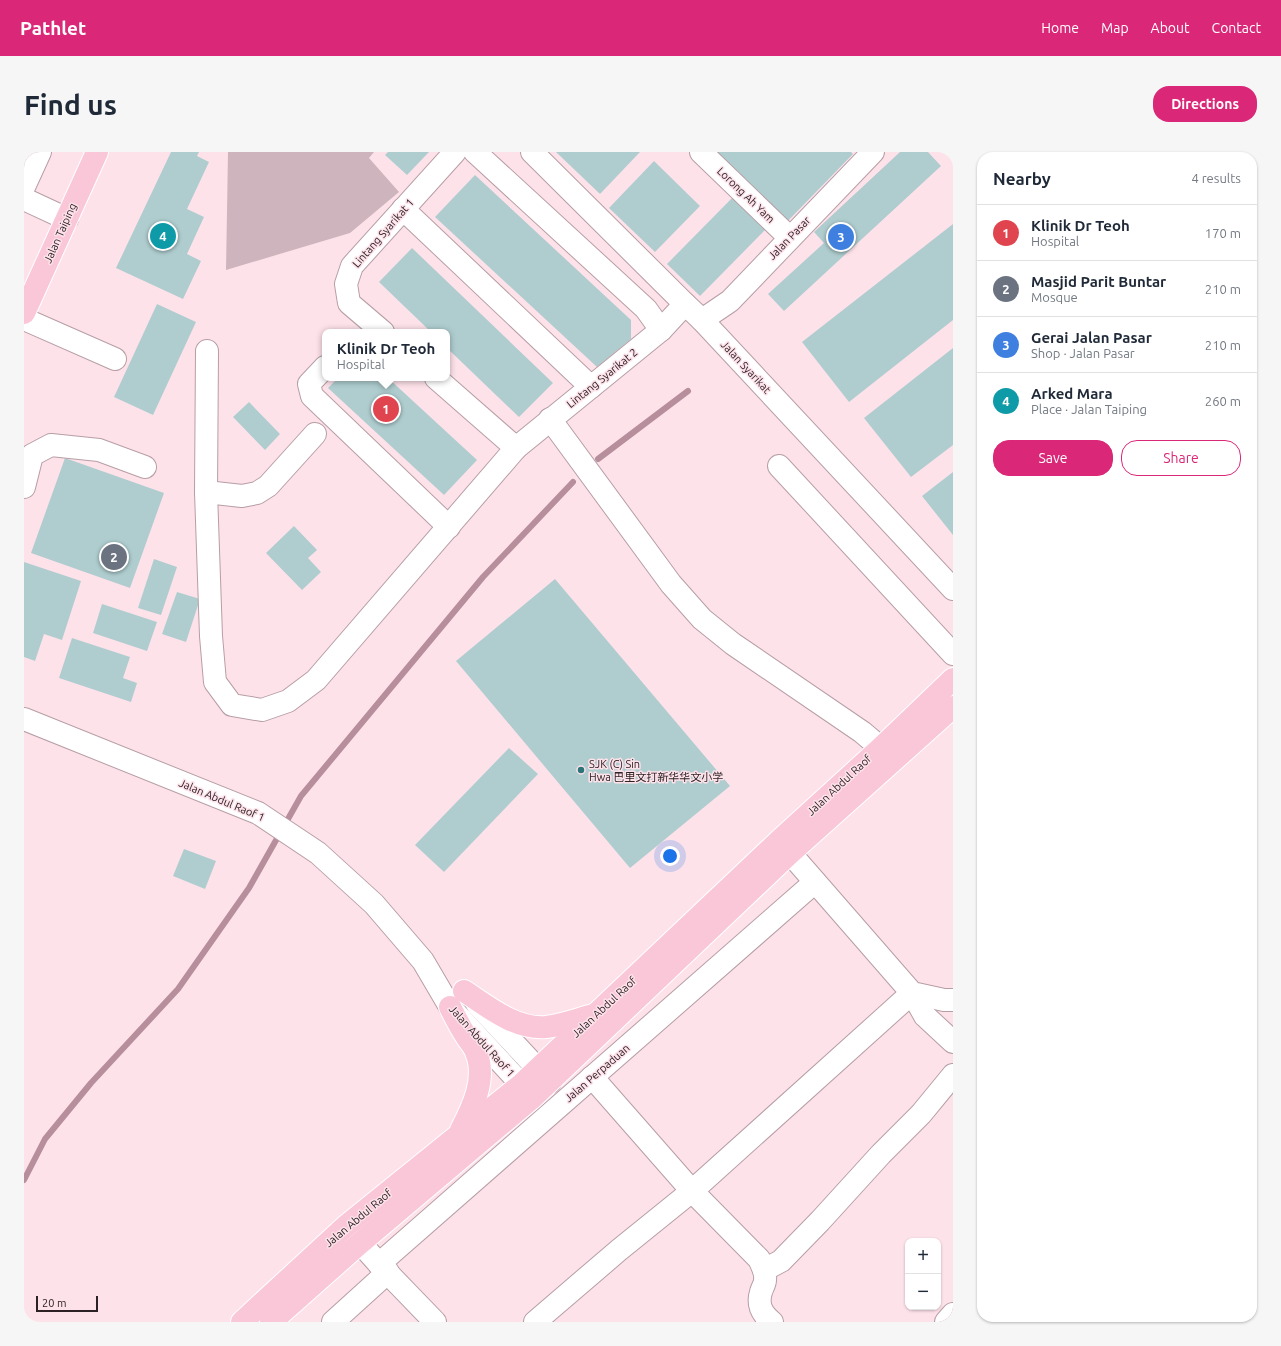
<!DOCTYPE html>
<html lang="en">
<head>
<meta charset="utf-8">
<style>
	body { margin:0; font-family:Ubuntu,"Noto Sans SC",sans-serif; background:#f6f6f7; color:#1f2937 }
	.controls { position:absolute; right:12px; bottom:12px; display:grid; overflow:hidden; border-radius:8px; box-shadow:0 1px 3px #0004 }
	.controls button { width:36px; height:36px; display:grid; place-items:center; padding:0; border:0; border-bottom:1px solid #e0e1e3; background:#fff; color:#1f2937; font:20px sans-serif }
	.scale { position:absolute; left:12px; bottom:10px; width:62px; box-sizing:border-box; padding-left:4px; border:2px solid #2c2225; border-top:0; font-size:11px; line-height:14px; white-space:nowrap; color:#2c2225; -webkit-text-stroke:3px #fee2ea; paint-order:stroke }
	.you { position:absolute; left:646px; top:704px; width:14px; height:14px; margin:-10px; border:3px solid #fff; border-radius:50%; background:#1a73e8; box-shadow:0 0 0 6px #1a73e833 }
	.badge { display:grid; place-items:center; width:26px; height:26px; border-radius:50%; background:#db2777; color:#fff; font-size:13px; font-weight:700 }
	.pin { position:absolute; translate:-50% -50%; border:2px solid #fff; box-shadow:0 1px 4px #0006 }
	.popup { position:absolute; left:298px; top:177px; width:128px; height:52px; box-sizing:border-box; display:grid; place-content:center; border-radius:8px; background:#fff; filter:drop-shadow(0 1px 3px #0005); font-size:13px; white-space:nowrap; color:#747a83 }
	.popup b { font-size:15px; color:#1f2937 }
	.popup::after { content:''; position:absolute; left:50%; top:100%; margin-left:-8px; border:8px solid transparent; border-top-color:#fff }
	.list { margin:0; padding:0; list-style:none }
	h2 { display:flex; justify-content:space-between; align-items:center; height:52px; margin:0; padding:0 16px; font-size:17px }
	h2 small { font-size:13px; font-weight:400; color:#747a83 }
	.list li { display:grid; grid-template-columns:26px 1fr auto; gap:12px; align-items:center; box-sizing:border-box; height:56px; padding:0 16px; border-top:1px solid #e0e1e3 }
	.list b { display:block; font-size:15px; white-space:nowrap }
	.list p { margin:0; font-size:13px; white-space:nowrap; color:#747a83 }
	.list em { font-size:13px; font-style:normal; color:#747a83 }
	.actions { display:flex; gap:8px; padding:12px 16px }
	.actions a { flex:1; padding:9px 0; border:1px solid #db2777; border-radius:16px; text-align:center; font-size:14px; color:#db2777 }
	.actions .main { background:#db2777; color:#fff }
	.map { position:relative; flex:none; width:929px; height:1170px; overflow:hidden; border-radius:16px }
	header { display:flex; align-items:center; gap:24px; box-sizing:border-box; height:56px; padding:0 20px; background:#db2777; color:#fff }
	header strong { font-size:19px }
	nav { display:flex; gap:22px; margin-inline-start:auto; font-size:14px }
	.intro { display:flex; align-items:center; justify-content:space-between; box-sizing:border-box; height:96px; padding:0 24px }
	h1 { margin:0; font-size:28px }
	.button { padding:10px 18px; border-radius:16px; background:#db2777; color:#fff; font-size:14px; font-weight:700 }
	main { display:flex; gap:24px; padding:0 24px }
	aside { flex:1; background:#fff; border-radius:16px; box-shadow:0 1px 3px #0004 }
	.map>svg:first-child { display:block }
	.green { fill:#ceb4bc }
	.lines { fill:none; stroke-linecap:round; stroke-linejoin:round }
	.stream { stroke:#b78e9b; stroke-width:6 }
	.building { fill:#afcdcf }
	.minor-casing { stroke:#b79ea5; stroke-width:24 }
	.major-casing { stroke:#fff; stroke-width:24 }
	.minor { stroke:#fff; stroke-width:22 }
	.major { stroke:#fac7d9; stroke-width:22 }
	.poi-dot { fill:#2b757a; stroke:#fee2ea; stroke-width:1.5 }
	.labels { text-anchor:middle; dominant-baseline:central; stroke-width:3; stroke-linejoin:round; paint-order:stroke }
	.street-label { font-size:11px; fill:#2c2225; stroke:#fee2ea }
	.poi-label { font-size:11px; fill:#2c2225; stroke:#fee2ea; text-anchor:start }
</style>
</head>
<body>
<header>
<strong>Pathlet</strong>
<nav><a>Home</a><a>Map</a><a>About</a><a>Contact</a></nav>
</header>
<div class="intro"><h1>Find us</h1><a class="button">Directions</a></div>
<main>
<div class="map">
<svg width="929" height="1170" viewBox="0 0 929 1170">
	<rect width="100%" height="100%" fill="#fee2ea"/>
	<path class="green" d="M204,0H350L345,6L375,40L326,81L202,118Z"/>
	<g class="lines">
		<g class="stream">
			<path d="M574,307L664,239"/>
			<path d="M0,1028L21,987L67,931L154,837L225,736L277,644L459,425L549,330"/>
		</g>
	</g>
	<g class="building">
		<path d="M147,0H175L173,4L185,10L163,57L180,65L163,102L177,109L159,147L92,116Z"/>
		<path d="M364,0H405L383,23L361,3Z"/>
		<path d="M532,0H616L576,42Z"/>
		<path d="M683,0H827L829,2L759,74Z"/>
		<path d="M876,0H904L917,14L760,159L744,142L800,91L790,80Z"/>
		<path d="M630,9L676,54L631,100L585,56Z"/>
		<path d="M451,23L607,168V187L573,215L411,65Z"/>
		<path d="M711,43L744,75L676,144L643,112Z"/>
		<path d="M929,72V168L825,250L778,190Z"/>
		<path d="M388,96L529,231L495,265L423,196V180H407L355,130Z"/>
		<path d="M133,152L172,170L129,263L90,245Z"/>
		<path d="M929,196V293L887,325L840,266Z"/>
		<path d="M314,226H364L453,308L420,343L304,236Z"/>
		<path d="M225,250L256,282L241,298L209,265Z"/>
		<path d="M41,306L140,341L106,436L7,401Z"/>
		<path d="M929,320V383L898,344Z"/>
		<path d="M270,374L293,398L284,406L297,420L278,438L242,401Z"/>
		<path d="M130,407L153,415L137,463L114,456Z"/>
		<path d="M0,410L57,429L38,488L20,482L11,509L0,505Z"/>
		<path d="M531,427L706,634L606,716L432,509Z"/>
		<path d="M153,440L176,447L162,490L138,482Z"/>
		<path d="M78,452L133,470L123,499L69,481Z"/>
		<path d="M48,486L106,505L99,526L113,531L107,550L35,526Z"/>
		<path d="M485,596L514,622L420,720L391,693Z"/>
		<path d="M160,697L192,709L181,737L149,724Z"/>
	</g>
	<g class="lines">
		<defs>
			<g id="minor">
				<path d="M451,0L622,157L637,178"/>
				<path d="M508,0L661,152L678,168L929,437"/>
				<path d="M677,0L766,86"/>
				<path d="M0,35L16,0"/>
				<path d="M0,47L43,67"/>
				<path d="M379,57L567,235"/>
				<path d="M0,167L91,207"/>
				<path d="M678,168L706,149L849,0"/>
				<path d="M359,180L325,151L322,132L328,114L431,0"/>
				<path d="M183,199L182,340L187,484L191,530L208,553L238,558L264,549L292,528L492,296L637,178L661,152"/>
				<path d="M301,215L285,232L288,244L425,375"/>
				<path d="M412,226L492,296"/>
				<path d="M526,267L647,432L678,467L709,492L838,580L857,596"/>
				<path d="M755,314L929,502"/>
				<path d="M0,335L8,303L27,293L75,298L121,315"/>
				<path d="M182,340L218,344L233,341L244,334L291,282"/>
				<path d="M0,567L234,661L294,701L350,752L399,809L426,855L509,945"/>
				<path d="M766,701L888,841L920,848H929"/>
				<path d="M453,852L526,930"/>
				<path d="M568,925L668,1039L735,1107C738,1113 742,1121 741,1128C741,1132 738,1136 737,1140C733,1153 738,1162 748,1170"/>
				<path d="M323,1076L355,1112L411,1170"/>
				<path d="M355,1112L791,730"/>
				<path d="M740,1118L757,1109L796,1069L857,1002L897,962L929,923"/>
				<path d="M309,1170L364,1120"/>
				<path d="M511,1170L595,1098L668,1039L888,841L901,864L929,890"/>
				<path d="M922,1170L929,1162"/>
			</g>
			<g id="major">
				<path d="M0,161L73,0"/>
				<path d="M440,839C463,854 492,878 522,875C538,873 554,867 570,863"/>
				<path d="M426,855C431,865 436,875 442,884C445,889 450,894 452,900C463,926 449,955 437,978"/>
				<path d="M218,1170L322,1074L498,932L756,688L857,596L929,527"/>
				<path d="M247,1170L336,1091L509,945L766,701L929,555"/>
			</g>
		</defs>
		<use href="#minor" class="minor-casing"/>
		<use href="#major" class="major-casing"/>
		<use href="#minor" class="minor"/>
		<use href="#major" class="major"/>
	</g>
	<circle class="poi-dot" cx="557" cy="618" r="4"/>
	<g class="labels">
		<g class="street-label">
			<text transform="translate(722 43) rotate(44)">Lorong Ah Yam</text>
			<text transform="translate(36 81) rotate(-66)">Jalan Taiping</text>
			<text transform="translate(359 81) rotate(-49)">Lintang Syarikat 1</text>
			<text transform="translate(765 86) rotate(-46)">Jalan Pasar</text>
			<text transform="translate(722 215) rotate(47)">Jalan Syarikat</text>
			<text transform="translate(578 226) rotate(-39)">Lintang Syarikat 2</text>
			<text transform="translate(815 633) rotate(-43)">Jalan Abdul Raof</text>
			<text transform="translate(198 648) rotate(23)">Jalan Abdul Raof 1</text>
			<text transform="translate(580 855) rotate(-43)">Jalan Abdul Raof</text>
			<text transform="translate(458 889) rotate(48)">Jalan Abdul Raof 1</text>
			<text transform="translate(573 921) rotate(-41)">Jalan Perpaduan</text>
			<text transform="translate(334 1066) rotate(-40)">Jalan Abdul Raof</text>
		</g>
		<g class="poi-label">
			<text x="565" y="612">SJK (C) Sin<tspan x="565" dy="13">Hwa 巴里文打新华华文小学</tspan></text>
		</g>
	</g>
</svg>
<div class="controls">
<button>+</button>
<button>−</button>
</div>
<div class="scale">20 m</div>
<div class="you"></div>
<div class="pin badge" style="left:362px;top:257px;background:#e0444e">1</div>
<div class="popup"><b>Klinik Dr Teoh</b>Hospital</div>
<div class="pin badge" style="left:90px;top:405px;background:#6b7280">2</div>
<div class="pin badge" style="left:817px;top:85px;background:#3f7fe0">3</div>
<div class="pin badge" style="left:139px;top:84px;background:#0f9aa8">4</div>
</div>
<aside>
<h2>Nearby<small>4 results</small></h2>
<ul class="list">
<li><span class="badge" style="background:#e0444e">1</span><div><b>Klinik Dr Teoh</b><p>Hospital</p></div><em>170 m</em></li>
<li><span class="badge" style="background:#6b7280">2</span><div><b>Masjid Parit Buntar</b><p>Mosque</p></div><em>210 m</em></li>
<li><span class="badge" style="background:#3f7fe0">3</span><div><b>Gerai Jalan Pasar</b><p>Shop · Jalan Pasar</p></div><em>210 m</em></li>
<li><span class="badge" style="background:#0f9aa8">4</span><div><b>Arked Mara</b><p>Place · Jalan Taiping</p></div><em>260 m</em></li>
</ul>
<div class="actions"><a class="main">Save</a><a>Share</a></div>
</aside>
</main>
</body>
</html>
